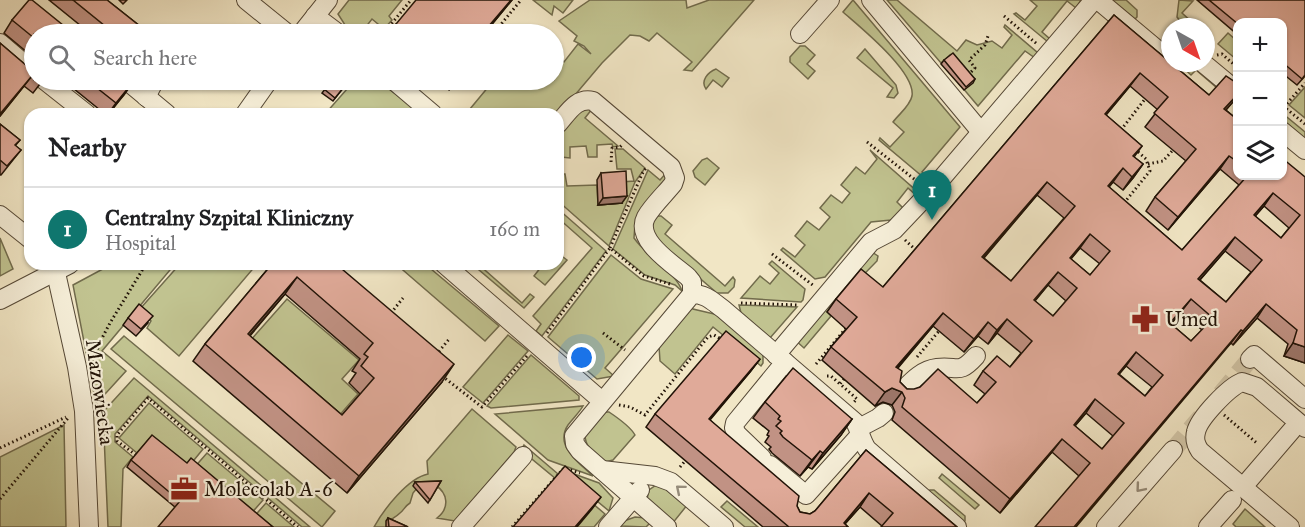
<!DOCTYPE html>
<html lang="en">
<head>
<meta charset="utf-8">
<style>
	body { margin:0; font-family:"IM FELL Great Primer",serif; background:#f2f2f2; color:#202124 }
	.controls { position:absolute; right:18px; top:18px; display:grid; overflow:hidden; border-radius:12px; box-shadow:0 2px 4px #0004 }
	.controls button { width:54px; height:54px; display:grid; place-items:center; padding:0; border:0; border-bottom:2px solid #e0e0e0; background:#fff; color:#202124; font:30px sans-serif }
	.compass { position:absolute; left:1161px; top:18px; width:54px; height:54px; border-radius:50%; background:#fff; box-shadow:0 2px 4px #0004; rotate:140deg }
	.you { position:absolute; left:582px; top:358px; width:21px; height:21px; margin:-15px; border:4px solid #fff; border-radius:50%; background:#1a73e8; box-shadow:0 0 0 9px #1a73e833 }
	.badge { display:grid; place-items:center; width:39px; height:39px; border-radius:50%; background:#0f766e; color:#fff; font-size:20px; font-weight:700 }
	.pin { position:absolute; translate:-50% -50px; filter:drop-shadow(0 2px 3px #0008) }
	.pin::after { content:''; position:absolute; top:32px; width:21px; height:18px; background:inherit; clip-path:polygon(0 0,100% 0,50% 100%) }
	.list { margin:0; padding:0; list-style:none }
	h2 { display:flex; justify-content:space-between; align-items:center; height:78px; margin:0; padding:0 24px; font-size:26px }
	h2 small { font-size:20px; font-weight:400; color:#757577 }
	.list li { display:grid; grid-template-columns:39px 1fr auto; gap:18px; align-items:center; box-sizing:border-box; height:84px; padding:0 24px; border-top:2px solid #e0e0e0 }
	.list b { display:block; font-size:22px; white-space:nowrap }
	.list p { margin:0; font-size:20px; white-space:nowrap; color:#757577 }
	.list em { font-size:20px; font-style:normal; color:#757577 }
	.icon { flex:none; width:33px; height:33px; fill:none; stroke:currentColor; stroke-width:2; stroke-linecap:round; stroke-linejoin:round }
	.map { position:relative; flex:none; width:1305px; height:527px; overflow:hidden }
	.search { position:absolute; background:#fff; box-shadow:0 2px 4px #0004; left:24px; top:24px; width:540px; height:66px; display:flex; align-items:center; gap:15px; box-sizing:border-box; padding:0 21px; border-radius:33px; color:#757577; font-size:22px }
	.panel { position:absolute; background:#fff; box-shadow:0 2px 4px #0004; left:24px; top:108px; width:540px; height:162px; border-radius:18px }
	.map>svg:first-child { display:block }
	.green { fill:#c1c390; stroke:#716b4c; stroke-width:1.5 }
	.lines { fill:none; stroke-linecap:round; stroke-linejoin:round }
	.minor-tunnel { stroke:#d2c6a8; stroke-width:18; stroke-dasharray:18 9; stroke-linecap:butt }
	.minor-casing { stroke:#554836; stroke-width:20 }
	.path { stroke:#211307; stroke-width:3; stroke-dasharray:1.5 3; stroke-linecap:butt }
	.minor { stroke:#f6efd9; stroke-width:18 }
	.wall { fill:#c19284; stroke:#211307; stroke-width:1.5; fill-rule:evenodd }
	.shaded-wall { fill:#9d776b; stroke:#211307; stroke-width:1.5 }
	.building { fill:#e0aa99; stroke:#211307; stroke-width:1.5; fill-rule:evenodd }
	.oneway { stroke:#968c7a }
	.labels { text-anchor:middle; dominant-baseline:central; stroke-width:4.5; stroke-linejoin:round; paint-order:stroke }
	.poi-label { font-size:21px; fill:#211307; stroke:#f6efd9; text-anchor:start }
	.street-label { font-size:21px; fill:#211307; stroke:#f6efd9 }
</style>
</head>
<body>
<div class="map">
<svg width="1305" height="527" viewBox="0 0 1305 527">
	<rect width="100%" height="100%" fill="#f1e6c5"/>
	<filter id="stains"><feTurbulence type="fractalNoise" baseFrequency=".00333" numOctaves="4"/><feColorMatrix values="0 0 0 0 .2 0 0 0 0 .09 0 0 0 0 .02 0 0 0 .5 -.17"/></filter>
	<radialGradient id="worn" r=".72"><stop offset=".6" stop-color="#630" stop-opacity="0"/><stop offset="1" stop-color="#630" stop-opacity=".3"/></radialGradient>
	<g class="green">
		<path d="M349,0H402L389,16L392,20L384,29L372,19L365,28L361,25L355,32L345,25L338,14Z"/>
		<path d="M533,0H573L563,13L554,6L552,15Z"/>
		<path d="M590,0H686L687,8L709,0H754L692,71L684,70L692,62L657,33L649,41L640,36L630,35L602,63L558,115L472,114L470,109L494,80H554V53L564,62L578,44L591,54L584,46L574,41L577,36L559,21Z"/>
		<path d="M853,0L960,127L922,172L931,180L929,182L879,140L880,138L890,147L904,132L893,122C899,114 910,106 912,96C916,72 860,27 843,12Z"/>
		<path d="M887,0H897L957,51L966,40L977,45L992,41L1002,48L1012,35L1004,27L1005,25L1038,53L1035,58L1025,51L978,106L956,80L950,55L941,63Z"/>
		<path d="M1030,0H1081L1076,8L1067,1L1042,32L1050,39L1048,42L1014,14L1016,13L1025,20L1037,6Z"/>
		<path d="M1112,0H1126L1137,10V17L1135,19Z"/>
		<path d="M1179,0L1193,1L1182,13L1194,24L1180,21L1177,17Z"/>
		<path d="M1228,33L1237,41V60L1218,44Z"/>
		<path d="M800,46H805L815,55L807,64L815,71L808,79L790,62V57Z"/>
		<path d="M865,49L896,85L898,93L894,98L887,97L893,88L857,58Z"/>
		<path d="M1178,63H1193L1224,91L1223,93L1196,70L1191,75Z"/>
		<path d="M716,69L729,78L722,87L713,80L706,89C700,81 708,72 716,69Z"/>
		<path d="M355,80H377L422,114H325Z"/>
		<path d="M1305,87V118L1289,105Z"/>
		<path d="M581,109H592L585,118L618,146L613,147L612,144L597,145V157H588L586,146L570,147V158L561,157C550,138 570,123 581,109Z"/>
		<path d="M1282,113L1305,132V139L1283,120Z"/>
		<path d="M615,149H623L645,168L635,182L609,246L558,201V174H565L567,186L597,185L598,205L622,203L621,182L634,181L631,169H617Z"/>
		<path d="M870,150L919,193L917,196L908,188L897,202L905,210L891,220L871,222L825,277L815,279L781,250L783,248L795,257L805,245L795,236L807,221L819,230L830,217L820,208L831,195L842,203L850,193L841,185L856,167L865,174L877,159Z"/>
		<path d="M707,158L719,168L705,185L695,177L693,171L702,160Z"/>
		<path d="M648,170L660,180L667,172L669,176L635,224L634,238C646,256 677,273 682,291L675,285L645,275L613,249Z"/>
		<path d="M558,209L606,251L542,336L536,331L541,324L533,316L592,248L558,218Z"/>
		<path d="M655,216H661L672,225L665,234L725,286L733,277L735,280L734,287L728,293H717L655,240L650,232Z"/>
		<path d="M0,238L13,269L0,276Z"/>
		<path d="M872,252L878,256L877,261L827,312L831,316L804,348L794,339Z"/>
		<path d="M559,254L567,260L545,285L534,276L541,267L538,264H558Z"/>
		<path d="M611,255L641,279L673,289L605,368L614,376L597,379L548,337Z"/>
		<path d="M772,261L805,289L803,300L801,302L741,298L760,276L770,284L779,273L769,264Z"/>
		<path d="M112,264H175L102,351L126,371L96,404L73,285Z"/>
		<path d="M180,264H257L179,356L147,328L151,321L139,310Z"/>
		<path d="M396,264H425L499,326L485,341Z"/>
		<path d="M472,264H478L522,303L530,294L534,297L524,308Z"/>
		<path d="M287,299L359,360L342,379L358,394L331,425L242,350Z"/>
		<path d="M739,305L797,307L770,338L741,313Z"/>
		<path d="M691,306L693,309L714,314L717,312L763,353V363L761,366L713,327L675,374L660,361L659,346Z"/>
		<path d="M508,335L528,351L483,403L463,387Z"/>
		<path d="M124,336L335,511L322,527L111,349Z"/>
		<path d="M531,355L579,396V400L491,408L487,406Z"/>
		<path d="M134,378L310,527H302L148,396L115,434V442L133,457L123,469L121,527H108L103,412Z"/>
		<path d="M149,403L203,449L190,465L187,463L182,468L149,439L137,453L119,438Z"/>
		<path d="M583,406C579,413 573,418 568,425C554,446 579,463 593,476L548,460L495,414Z"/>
		<path d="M472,409L516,447L514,452L455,521L437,518C450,508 448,493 435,485L418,487L413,493L410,503C405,506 404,510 400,513C394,519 389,518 386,527H374C384,509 408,478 428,474L427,461Z"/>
		<path d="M605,412H609C618,418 630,426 635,435L613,460L605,462C596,454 585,448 585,435Z"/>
		<path d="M64,425L66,527H0V457Z"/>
		<path d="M524,445L605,514L594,527H577L556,479L521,450Z"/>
		<path d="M207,453L263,500L249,516L193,469Z"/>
		<path d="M563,470L599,483L613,498L609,511L562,472Z"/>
		<path d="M942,474L979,505L975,509L939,478Z"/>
		<path d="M659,483L688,504L672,524L647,499L649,490Z"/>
		<path d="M930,490H934L965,516V521L964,522L928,491Z"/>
		<path d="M727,501L758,527H745L721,507Z"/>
		<path d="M266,503L294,527H262L252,519Z"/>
		<path d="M1245,509L1265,527H1236L1233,524Z"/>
		<path d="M635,517L646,518L651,522L646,527L619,526L624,521Z"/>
	</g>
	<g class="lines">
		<g class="minor-tunnel">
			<path d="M1221,394L1250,359"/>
			<path d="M1173,450L1201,417"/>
		</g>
		<defs>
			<g id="minor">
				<path d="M246,0L288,34"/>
				<path d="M871,0L981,132"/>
				<path d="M1098,0L1160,52L1170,50"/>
				<path d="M315,16L339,34"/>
				<path d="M301,34L328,0"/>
				<path d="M800,34L830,0"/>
				<path d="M0,43L34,72"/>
				<path d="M1203,63L1238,92"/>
				<path d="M44,80L87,114"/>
				<path d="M126,80L167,114"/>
				<path d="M393,80L433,114"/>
				<path d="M146,97L155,80"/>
				<path d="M245,114L269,80"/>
				<path d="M558,124C568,113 576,97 593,101L671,167L675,178L673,184C665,194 653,205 646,217C634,240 673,264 688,277L692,282V294"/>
				<path d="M1282,131L1305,150"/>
				<path d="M0,215L30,239"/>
				<path d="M54,264L77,367L84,411L89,527"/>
				<path d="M444,264L602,401"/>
				<path d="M0,300L70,264"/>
				<path d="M776,355L871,242L894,230L930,192L1094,0"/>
				<path d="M1250,359L1254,355L1305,399"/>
				<path d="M901,392C911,382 921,370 937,368C958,365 958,376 976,356"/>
				<path d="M859,428L878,418L884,413"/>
				<path d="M762,458L737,434L734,428L735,423L785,362"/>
				<path d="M770,465L806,495L859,436"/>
				<path d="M602,470L655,476L671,482L724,527"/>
				<path d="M1249,480L1292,430"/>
				<path d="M461,527L523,456"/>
				<path d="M608,527L640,490"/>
				<path d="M667,527L580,451L575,444L574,436L692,294C706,294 712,301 723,309L855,422C860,431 861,440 867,449L957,527"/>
				<path d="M1106,527L1173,450"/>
				<path d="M1208,527L1232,500"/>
				<path d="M1290,527L1200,451C1196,445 1194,440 1196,432C1199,418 1229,387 1242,382L1257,387L1305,428"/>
			</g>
		</defs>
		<use href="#minor" class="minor-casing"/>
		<g class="path">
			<path d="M1004,16L1037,44"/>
			<path d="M383,34L411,0"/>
			<path d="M493,34L521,0"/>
			<path d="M1217,55L1222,54L1238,68"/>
			<path d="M968,75L975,68L969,60L985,45L988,36"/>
			<path d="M448,90L457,80"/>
			<path d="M1283,106L1305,124"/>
			<path d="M1284,107L1305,83"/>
			<path d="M1121,130L1145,99"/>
			<path d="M867,142L918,182"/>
			<path d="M611,162L612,148L620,147L622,145"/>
			<path d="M1148,164L1163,161L1173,150"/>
			<path d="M1124,203L1150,171L1146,159L1137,151"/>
			<path d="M905,240L916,250"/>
			<path d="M610,248L642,174L646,168"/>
			<path d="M772,254L814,286"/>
			<path d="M741,303L798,305"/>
			<path d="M391,313L403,298"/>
			<path d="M547,333L610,248L644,276L670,284"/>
			<path d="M603,333L625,350"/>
			<path d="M436,355L450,338"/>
			<path d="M917,357L939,331"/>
			<path d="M93,362L100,342L110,323L146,264"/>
			<path d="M816,364L847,327"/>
			<path d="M442,376L482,407L527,356"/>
			<path d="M827,376H831L840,384"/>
			<path d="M844,379L840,384L857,399L854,402"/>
			<path d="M619,405L630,407L645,415L708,337L714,335L721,339"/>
			<path d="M1224,415L1258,444"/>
			<path d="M0,448L66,417"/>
			<path d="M136,455L117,441V435L148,398L298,527"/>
			<path d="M680,467L685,461"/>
			<path d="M0,499L69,417"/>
			<path d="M512,527L564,468L580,473"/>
		</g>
		<use href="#minor" class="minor"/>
	</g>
	<g class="wall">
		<path d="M49,0H107L145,30L156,34H91Z"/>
		<path d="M119,0H127L123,4Z"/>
		<path d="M512,0L484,34H389L396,24Z"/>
		<path d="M1197,0H1305V76L1297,85L1282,73V22H1238V35Z"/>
		<path d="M1114,15L1209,95L1238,84V95L1226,110L1238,120V176H1282L1305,177V363L1284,356L1288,344L1257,318L1233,345L1231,343L1079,476L1052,452L1000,513L892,420L895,412L892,405L883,402L875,406L822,360L831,347L846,329L827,312L836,299L883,287ZM1130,86L1158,110L1145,127L1186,161L1155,197L1146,211L1168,230L1220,169L1239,185L1182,250L1109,187L1113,182L1123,190L1133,178L1143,164L1134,157L1142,146L1106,115ZM1037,195L1064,218L1011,281L984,258ZM1264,206L1289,228L1281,238L1255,216ZM1080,248L1100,264L1090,275L1071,259ZM1225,251L1251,272L1226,302L1200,280ZM1048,285L1066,301L1053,316L1035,301ZM1181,312L1202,330L1191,341L1171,324ZM933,326L964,352L978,336L988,344L997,333L1021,353L1010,367L983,371L974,385L985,394L977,403L907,389L900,382L898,368ZM1126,366L1152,387L1145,396L1119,374ZM1086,413L1113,436L1102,449L1075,426Z"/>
		<path d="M12,20L34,34V58L4,33Z"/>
		<path d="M0,43L43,80L33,93L24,86L0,116Z"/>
		<path d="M944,60L975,79L973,83L964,90L941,64Z"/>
		<path d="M63,80H129L133,82L109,114H105Z"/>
		<path d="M332,80L344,87L333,101L322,93Z"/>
		<path d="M0,124L20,140L15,146L21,150L1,175H0Z"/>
		<path d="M601,173L622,203L598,205L597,180Z"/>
		<path d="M30,189V199L26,196Z"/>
		<path d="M272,264H336L442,382L347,493L193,361L205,344ZM285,294L360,359L352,371L356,373L349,383L360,394L342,415L250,336Z"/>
		<path d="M128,318L148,323L136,336L123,325Z"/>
		<path d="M760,359L750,372L710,420L797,506L800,512L810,514L815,511L866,450L957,527L882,526L860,507L845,524L848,527H763L646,427L655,414Z"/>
		<path d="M765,402L852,419L841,435L812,469L808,467L800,476L772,453L769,449L771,447L765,442L769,436L767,435L769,431L753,418Z"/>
		<path d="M131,460L187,463L273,527L175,507L127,467Z"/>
		<path d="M441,481L428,503L413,486L415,482Z"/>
		<path d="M388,518L408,527H386V521Z"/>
	</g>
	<g class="shaded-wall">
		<path d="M511,0H512L484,34H482Z"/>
		<path d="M1140,73L1130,86L1095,128L1105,114Z"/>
		<path d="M31,77L24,86L0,116V114Z"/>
		<path d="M133,82L124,95L108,114L116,103Z"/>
		<path d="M1238,94L1233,102L1215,122L1224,109Z"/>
		<path d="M1229,156L1220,169L1168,230L1178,217Z"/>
		<path d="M1143,164L1133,178L1123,190L1132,177Z"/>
		<path d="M1123,168L1113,182L1098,200L1108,186Z"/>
		<path d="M1047,182L1037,195L973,270L982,257Z"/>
		<path d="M1273,193L1264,206L1244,229L1254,215Z"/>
		<path d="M627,196L622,203L598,205L603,198Z"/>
		<path d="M1090,234L1080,248L1060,271L1070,258Z"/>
		<path d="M1235,237L1225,251L1189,292L1198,279Z"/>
		<path d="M1058,272L1048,285L1024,313L1034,300Z"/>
		<path d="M297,277L285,294L236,351L248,334Z"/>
		<path d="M1191,299L1181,312L1160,336L1170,323Z"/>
		<path d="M1266,304L1257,318L1233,345L1243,331Z"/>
		<path d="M943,313L933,326L887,380L896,367Z"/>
		<path d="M1007,319L997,333L988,344L997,330Z"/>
		<path d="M988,322L978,336L964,352L974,339Z"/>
		<path d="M1241,330L1231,343L1076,527H1074Z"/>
		<path d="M1293,343L1305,347V363L1284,356Z"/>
		<path d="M1136,352L1126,366L1108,387L1118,374Z"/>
		<path d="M760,359L750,372L699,432L709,419Z"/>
		<path d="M454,364L442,382L347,493L359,476Z"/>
		<path d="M892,388L902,392L892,405L883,402L875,406L885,392Z"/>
		<path d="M1095,399L1086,413L1064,438L1074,425Z"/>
		<path d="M852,419L841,435L812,469L823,453Z"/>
		<path d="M1062,439L1052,452L1000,513L1010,499Z"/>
		<path d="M820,451L808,467L800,476L812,460Z"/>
		<path d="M869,493L860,507L842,527H841Z"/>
		<path d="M601,497L592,509L577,527H575Z"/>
	</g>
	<g class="building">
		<path d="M29,0H32L74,34H34V38L12,20Z"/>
		<path d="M73,0H107L145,30L154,32L156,34H115Z"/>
		<path d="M416,0H511L482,34H410L396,24Z"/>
		<path d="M1209,0H1305V75L1302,79L1282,62V22H1238V24Z"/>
		<path d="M1114,15L1209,95L1226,76L1238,84V94L1224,109L1238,120V162L1229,156L1178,217L1155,197L1196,149L1154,113L1168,97L1140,73L1105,114L1142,146L1133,156L1143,164L1132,177L1123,168L1108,186L1182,250L1247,176H1282V158L1305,177V347L1293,343L1297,330L1266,304L1243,331L1241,330L1074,527H1035L1090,463L1062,439L1010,499L902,407L905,398L902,392L892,388L885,392L831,347L857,317L836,299L861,269L883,287ZM1047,182L1075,206L1011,281L982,257ZM1273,193L1300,215L1281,238L1254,215ZM1090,234L1110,251L1090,275L1070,258ZM1235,237L1262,260L1226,302L1198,279ZM1058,272L1077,288L1053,316L1034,300ZM1191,299L1213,318L1191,341L1170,323ZM943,313L974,339L988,322L997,330L1007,319L1032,341L1010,367L997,356L983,371L996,382L977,403L938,369L920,387L914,389H907L900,382L902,371L896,367ZM1136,352L1163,375L1145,396L1118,374ZM1095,399L1124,423L1102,449L1074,425Z"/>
		<path d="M0,43L34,72V80H43L40,83L31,77L0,114Z"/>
		<path d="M953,53L975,79L966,87L944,60Z"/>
		<path d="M87,80H129L133,82L116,103Z"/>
		<path d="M332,80H334L344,87L335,98L324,89Z"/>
		<path d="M0,124L20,140L15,145L21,150L7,166L0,160Z"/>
		<path d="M626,171L627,196L603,198L601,173Z"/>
		<path d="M272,264H336L454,364L359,476L205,344ZM297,277L373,343L364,354L368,357L361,366L374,378L342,415L248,334Z"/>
		<path d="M139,304L153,316L141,329L128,318Z"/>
		<path d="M726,331L760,359L709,419L799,496L797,506L800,512L810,514L815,511L866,450L957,527H881L893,513L869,493L844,523L848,527H789L655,414Z"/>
		<path d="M793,368L852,419L823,453L820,451L812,460L783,437L780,433L782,431L776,426L781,421L778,419L780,416L765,402Z"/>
		<path d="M152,435L187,463L191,458L273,527H158L180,501L131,460Z"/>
		<path d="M565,466L601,497L575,527H513Z"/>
		<path d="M441,481L430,500L415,482Z"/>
		<path d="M388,518L408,527H389Z"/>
	</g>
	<defs><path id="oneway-chevron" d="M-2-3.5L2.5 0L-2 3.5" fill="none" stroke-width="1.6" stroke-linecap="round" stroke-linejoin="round" transform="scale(1.5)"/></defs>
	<g class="oneway">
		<use href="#oneway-chevron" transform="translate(1140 488) rotate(130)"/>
		<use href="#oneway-chevron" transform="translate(680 489) rotate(-140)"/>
	</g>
	<defs>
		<symbol id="pharmacy-bare" viewBox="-9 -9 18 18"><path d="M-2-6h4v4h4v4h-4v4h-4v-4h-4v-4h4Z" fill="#8f2418" stroke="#f6efd9" stroke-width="2.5" paint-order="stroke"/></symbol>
		<symbol id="office-bare" viewBox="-9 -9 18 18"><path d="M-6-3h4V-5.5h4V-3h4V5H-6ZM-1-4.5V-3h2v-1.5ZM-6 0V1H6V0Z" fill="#8f2418" stroke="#f6efd9" stroke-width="2.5" paint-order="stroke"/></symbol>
	</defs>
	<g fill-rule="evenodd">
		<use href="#pharmacy-bare" x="1126" y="300" width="38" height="38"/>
		<use href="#office-bare" x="165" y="470" width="38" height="38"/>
	</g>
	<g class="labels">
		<g class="poi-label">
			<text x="1165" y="319">Umed</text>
			<text x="204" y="489">Molecolab A-6</text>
		</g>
		<g class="street-label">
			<text transform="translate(100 392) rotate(82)">Mazowiecka</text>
		</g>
	</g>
	<rect width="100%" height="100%" filter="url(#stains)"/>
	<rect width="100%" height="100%" fill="url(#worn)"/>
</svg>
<div class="controls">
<button>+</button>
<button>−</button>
<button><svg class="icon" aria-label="layers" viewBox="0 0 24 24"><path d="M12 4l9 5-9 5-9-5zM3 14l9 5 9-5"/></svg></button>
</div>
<svg class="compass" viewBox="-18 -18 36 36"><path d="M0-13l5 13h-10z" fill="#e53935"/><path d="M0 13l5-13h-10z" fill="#757577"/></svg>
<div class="you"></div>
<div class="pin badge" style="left:932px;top:220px">1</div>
<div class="search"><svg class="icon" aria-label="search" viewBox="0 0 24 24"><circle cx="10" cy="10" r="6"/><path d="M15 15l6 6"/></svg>Search here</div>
<section class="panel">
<h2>Nearby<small></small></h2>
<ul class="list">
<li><span class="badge">1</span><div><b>Centralny Szpital Kliniczny</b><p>Hospital</p></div><em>160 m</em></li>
</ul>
</section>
</div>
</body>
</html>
